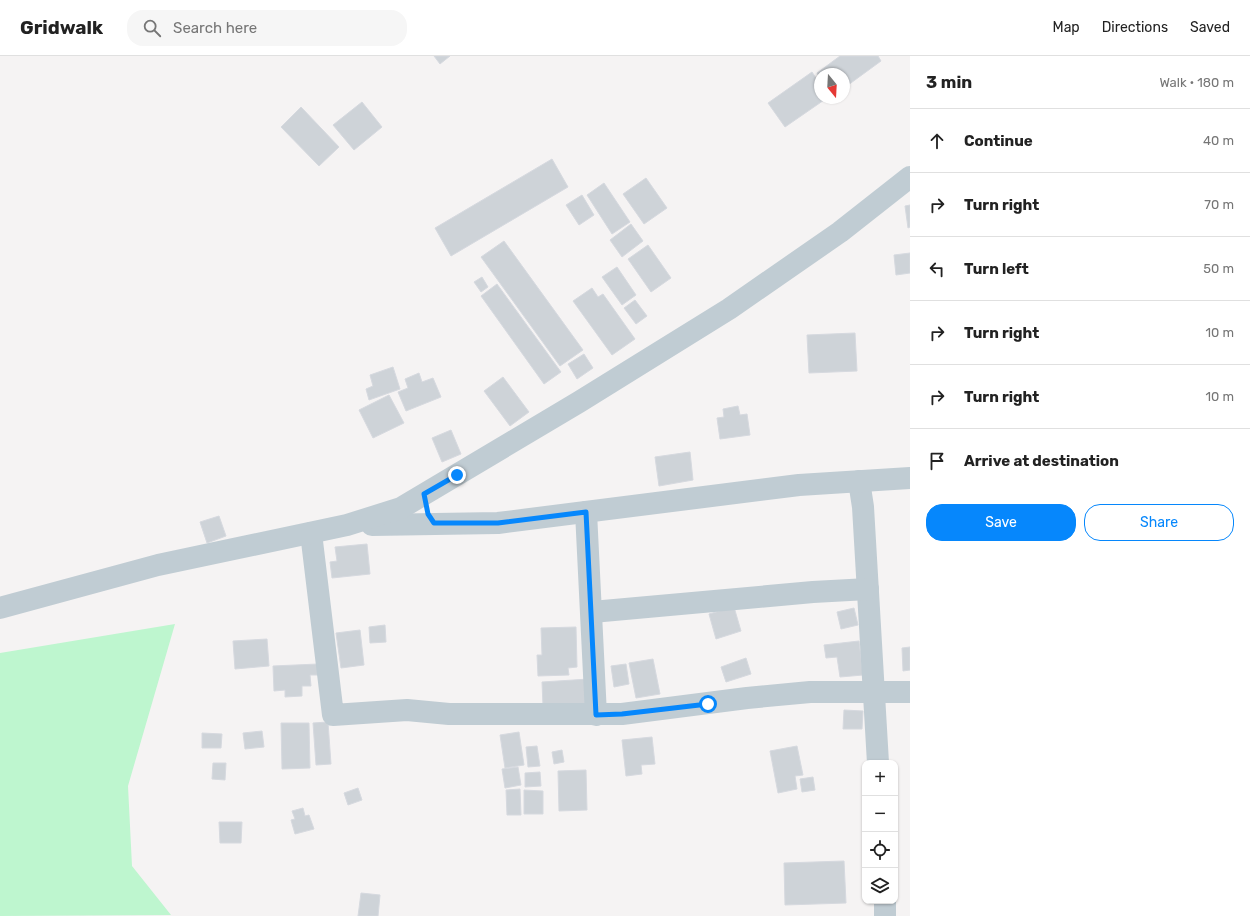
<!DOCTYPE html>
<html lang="en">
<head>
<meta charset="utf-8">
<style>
	body { margin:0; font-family:Rubik,sans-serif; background:#f6f6f6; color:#222 }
	.controls { position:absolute; right:12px; bottom:12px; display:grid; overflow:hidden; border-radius:8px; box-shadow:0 1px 3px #0004 }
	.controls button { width:36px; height:36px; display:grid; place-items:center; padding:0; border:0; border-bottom:1px solid #e0e0e0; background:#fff; color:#222; font:20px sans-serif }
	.compass { position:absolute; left:814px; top:12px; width:36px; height:36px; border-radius:50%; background:#fff; box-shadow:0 1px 3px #0004; rotate:162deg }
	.stop { position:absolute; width:12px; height:12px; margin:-9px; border:3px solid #0687fc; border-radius:50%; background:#fff }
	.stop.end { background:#0687fc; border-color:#fff; box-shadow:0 1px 4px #0008 }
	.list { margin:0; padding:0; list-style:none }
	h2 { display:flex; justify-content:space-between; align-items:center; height:52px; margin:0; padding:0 16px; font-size:17px }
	h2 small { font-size:13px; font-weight:400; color:#767676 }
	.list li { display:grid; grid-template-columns:26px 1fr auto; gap:12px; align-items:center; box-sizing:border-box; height:64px; padding:0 16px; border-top:1px solid #e0e0e0 }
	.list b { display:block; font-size:15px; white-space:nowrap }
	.list em { font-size:13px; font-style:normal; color:#767676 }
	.actions { display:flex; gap:8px; padding:12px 16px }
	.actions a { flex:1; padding:9px 0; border:1px solid #0687fc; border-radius:16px; text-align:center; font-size:14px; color:#0687fc }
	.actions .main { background:#0687fc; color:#fff }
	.icon { flex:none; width:22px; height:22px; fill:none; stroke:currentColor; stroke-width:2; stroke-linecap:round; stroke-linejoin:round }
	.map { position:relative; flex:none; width:910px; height:860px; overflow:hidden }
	header { display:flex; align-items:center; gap:24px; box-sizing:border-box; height:56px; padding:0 20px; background:#fff; border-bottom:1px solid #e0e0e0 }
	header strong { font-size:19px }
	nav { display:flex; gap:22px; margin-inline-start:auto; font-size:14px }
	.search { width:280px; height:36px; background:#f6f6f6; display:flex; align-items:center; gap:10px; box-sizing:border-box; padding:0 14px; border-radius:16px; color:#767676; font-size:15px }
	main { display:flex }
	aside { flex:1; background:#fff }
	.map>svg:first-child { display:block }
	.green { fill:#bef6cf }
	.building { fill:#ced3d8; stroke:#d6d9df }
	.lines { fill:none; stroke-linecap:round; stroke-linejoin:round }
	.minor { stroke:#c0ccd3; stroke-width:22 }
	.route { stroke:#0687fc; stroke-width:5 }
</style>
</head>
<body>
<header>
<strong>Gridwalk</strong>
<div class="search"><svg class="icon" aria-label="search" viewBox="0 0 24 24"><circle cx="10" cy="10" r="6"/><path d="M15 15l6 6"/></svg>Search here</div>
<nav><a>Map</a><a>Directions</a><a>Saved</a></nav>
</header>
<main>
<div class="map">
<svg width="910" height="860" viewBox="0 0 910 860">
	<rect width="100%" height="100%" fill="#f5f3f3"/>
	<path class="green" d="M175,568L128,730L132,810L171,859L0,860V597Z"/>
	<g class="building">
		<path d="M434,0H450L440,8Z"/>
		<path d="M840,0H878L881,5L844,32V18H820V22L817,17Z"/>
		<path d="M812,16L820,28V42H827L785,71L768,47Z"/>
		<path d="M362,46L382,71L354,94L333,69Z"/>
		<path d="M301,51L339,91L319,110L281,71Z"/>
		<path d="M552,103L568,131L451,200L435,172Z"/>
		<path d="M646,122L667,152L644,168L623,138Z"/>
		<path d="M604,127L630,166L612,178L587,139Z"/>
		<path d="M582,139L594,159L579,169L566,149Z"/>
		<path d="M910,149V171L908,172L905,150Z"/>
		<path d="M631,168L643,185L622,201L610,184Z"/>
		<path d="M504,185L583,294L560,310L481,201Z"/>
		<path d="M648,189L671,222L651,236L628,203Z"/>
		<path d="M910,197V217L896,219L894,199Z"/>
		<path d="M617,211L636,239L622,249L602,221Z"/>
		<path d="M482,221L488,231L481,236L474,226Z"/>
		<path d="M497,228L561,316L544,328L481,240Z"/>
		<path d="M592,232L598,241L603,238L635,283L612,299L573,245Z"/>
		<path d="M635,244L647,260L636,268L624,252Z"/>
		<path d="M855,277L857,315L809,317L807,279Z"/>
		<path d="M584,298L593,312L577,323L568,308Z"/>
		<path d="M393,311L400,333L369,344L366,333L373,330L370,319Z"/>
		<path d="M419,317L422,326L433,322L441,341L406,355L398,336L408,332L405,323Z"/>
		<path d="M503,321L529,356L510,370L484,335Z"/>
		<path d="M389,339L404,367L373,382L359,354Z"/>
		<path d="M738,350L740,359L747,358L750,379L720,383L717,362L724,361L723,353Z"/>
		<path d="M451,374L461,398L442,406L432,382Z"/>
		<path d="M690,396L693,424L659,430L655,401Z"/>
		<path d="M219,460L226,480L207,487L200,466Z"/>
		<path d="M367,488L370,518L332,522L330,506L337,505L335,491Z"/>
		<path d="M734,551L741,575L716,583L709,558Z"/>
		<path d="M854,552L858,569L841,573L837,556Z"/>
		<path d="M385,569L386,586L370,587L369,571Z"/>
		<path d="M576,571L577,611L568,612L569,619L538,620L537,599H542L541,572Z"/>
		<path d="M360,574L364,609L341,612L336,577Z"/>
		<path d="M267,583L269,610L235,613L233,585Z"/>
		<path d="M859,585L863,619L840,621L837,601L826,602L824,589Z"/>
		<path d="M910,591V614L903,615L902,592Z"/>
		<path d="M746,602L751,618L726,626L721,611Z"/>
		<path d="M653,603L660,638L636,642L629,607Z"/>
		<path d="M318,608L319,619H310L311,630H302V640L285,641V634L274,635L273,610Z"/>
		<path d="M626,608L629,628L614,631L611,610Z"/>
		<path d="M589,623L590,647L543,650L542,626Z"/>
		<path d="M844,654L863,655L862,673H843Z"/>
		<path d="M328,666L331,708L316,709L313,667Z"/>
		<path d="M281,667H309L310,712L282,713Z"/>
		<path d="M262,675L264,691L245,693L243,677Z"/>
		<path d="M519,676L524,709L505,712L500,679Z"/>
		<path d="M202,677L222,678L221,692H202Z"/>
		<path d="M652,681L655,708L641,709L642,718L626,720L622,684Z"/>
		<path d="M537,690L540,710L528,711L526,691Z"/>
		<path d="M797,690L803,719L795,720L797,733L778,737L770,695Z"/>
		<path d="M562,694L564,706L554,708L552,696Z"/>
		<path d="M213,707H226L225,724L212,723Z"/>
		<path d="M518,711L521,729L505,732L502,713Z"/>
		<path d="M586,714L587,754L559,755L558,715Z"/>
		<path d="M540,716L541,730L525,731V717Z"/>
		<path d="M813,721L815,734L802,736L800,723Z"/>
		<path d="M358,732L362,744L348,749L344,737Z"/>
		<path d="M520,733L521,759H507L506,734Z"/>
		<path d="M524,734L543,735V758H524Z"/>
		<path d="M303,752L305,760L309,759L314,773L295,778L291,764L295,763L292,755Z"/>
		<path d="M219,766H242L241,787H220Z"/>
		<path d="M844,805L846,847L785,849L784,807Z"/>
		<path d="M361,837L380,839L378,860H358Z"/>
	</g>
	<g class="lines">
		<g class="minor">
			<path d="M859,425L863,451L878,707"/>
			<path d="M586,456L596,659"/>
			<path d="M372,469L498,467L799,429L910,422"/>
			<path d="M311,477L333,659L407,654L449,658H622L747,642L810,636H910"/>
			<path d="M0,552L158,509L347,469L401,452L579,346L729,253L840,176L910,121"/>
			<path d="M592,556L813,536L868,533"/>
			<path d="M885,860V845"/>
		</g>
	</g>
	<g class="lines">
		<path class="route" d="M457,419L424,438L428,458L434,467H498L586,456L596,659L622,658L708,648"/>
	</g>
</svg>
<div class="controls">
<button>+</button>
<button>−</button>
<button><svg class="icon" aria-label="locate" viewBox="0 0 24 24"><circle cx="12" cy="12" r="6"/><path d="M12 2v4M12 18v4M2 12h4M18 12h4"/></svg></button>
<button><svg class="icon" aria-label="layers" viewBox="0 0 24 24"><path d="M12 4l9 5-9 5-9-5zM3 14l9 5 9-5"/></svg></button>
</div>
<svg class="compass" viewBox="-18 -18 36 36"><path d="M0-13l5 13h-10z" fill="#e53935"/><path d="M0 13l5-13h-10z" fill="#767676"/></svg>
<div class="stop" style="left:708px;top:648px"></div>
<div class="stop end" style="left:457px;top:419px"></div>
</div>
<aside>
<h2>3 min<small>Walk · 180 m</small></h2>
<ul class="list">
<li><svg class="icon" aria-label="ahead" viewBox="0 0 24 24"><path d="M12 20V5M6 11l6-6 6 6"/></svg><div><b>Continue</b></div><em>40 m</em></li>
<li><svg class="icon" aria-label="right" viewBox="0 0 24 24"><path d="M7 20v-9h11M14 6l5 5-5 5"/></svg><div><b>Turn right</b></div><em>70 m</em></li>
<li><svg class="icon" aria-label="left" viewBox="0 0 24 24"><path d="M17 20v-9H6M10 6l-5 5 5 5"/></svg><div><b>Turn left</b></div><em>50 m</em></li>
<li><svg class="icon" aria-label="right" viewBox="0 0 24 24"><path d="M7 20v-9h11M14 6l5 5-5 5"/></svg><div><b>Turn right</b></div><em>10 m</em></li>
<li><svg class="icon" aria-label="right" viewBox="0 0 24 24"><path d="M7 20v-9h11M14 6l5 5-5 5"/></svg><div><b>Turn right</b></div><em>10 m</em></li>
<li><svg class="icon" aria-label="arrive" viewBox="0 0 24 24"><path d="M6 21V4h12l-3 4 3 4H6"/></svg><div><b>Arrive at destination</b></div></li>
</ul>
<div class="actions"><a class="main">Save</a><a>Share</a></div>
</aside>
</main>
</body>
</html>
